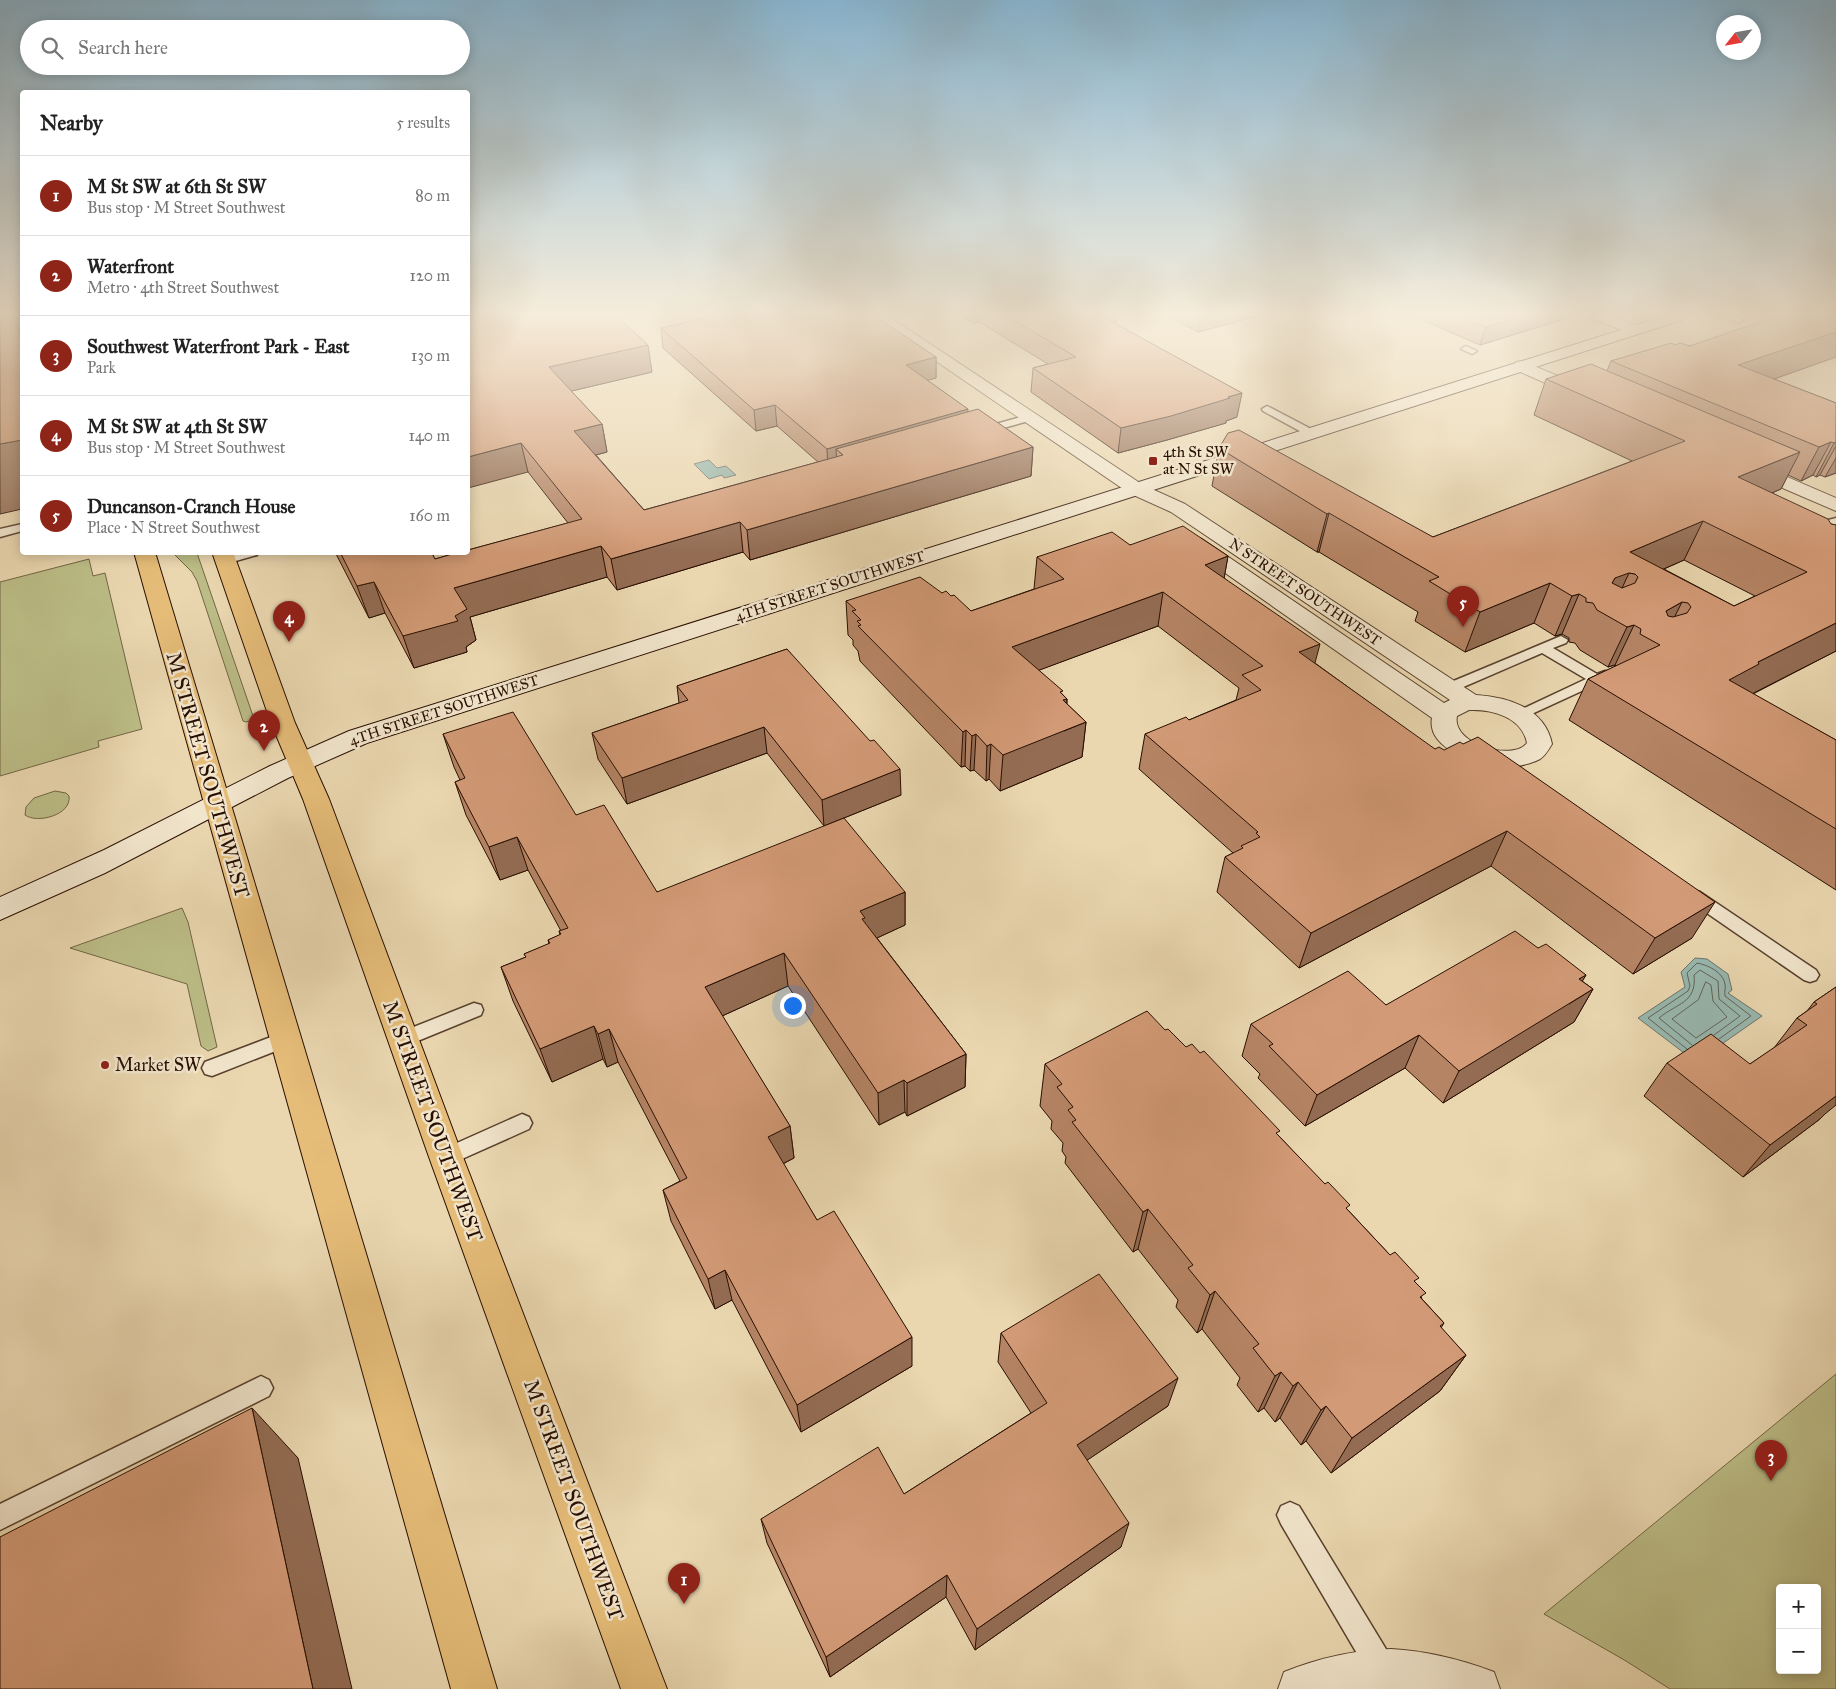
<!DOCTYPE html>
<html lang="en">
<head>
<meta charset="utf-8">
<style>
	body { margin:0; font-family:"IM FELL Great Primer",serif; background:#f6f6f6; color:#222 }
	.controls { position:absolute; right:15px; bottom:15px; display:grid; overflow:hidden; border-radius:5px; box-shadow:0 2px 12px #0003 }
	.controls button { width:45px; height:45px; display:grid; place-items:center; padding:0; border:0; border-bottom:1px solid #e0e0e0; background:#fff; color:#222; font:25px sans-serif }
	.compass { position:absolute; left:1716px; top:15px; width:45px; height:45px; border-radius:50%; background:#fff; box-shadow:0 2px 12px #0003; rotate:239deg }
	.you { position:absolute; left:792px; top:1005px; width:18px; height:18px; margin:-12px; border:4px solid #fff; border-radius:50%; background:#1a73e8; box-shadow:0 0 0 8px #1a73e833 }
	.badge { display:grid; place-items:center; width:32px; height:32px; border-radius:50%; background:#8f2418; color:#fff; font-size:16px; font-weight:700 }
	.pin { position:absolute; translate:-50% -41px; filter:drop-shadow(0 1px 2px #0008) }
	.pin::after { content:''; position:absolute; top:26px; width:18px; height:15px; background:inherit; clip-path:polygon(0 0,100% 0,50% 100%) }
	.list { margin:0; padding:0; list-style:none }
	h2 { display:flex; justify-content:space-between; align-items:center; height:65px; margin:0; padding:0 20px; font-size:21px }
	h2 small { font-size:16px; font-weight:400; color:#767676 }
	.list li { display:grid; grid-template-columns:32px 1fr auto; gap:15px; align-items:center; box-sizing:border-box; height:80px; padding:0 20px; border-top:1px solid #e0e0e0 }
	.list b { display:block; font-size:19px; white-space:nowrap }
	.list p { margin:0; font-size:16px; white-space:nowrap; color:#767676 }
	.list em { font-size:16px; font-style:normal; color:#767676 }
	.icon { flex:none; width:28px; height:28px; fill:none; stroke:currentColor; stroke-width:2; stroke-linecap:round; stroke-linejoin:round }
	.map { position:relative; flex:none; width:1836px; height:1689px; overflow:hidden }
	.search { position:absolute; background:#fff; box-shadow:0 2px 12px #0003; left:20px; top:20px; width:450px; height:55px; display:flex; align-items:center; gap:12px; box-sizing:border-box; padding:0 18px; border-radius:28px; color:#767676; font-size:19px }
	.panel { position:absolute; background:#fff; box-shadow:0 2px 12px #0003; left:20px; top:90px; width:450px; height:465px; border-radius:5px }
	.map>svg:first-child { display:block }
	.green { fill:#bcbd87; stroke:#726644; fill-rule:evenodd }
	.water { fill:#98b8b0; stroke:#6b746a }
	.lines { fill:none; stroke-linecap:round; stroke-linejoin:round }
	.shore { stroke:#606358; stroke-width:1 }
	.lane-casing { stroke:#58402c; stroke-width:3 }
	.street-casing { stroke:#58402c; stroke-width:2 }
	.secondary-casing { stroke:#280e00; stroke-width:2 }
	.primary-casing { stroke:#280e00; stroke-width:2 }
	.lane { fill:#f1e5cc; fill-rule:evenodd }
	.street { fill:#f1e5cc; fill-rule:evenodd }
	.secondary { fill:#f1e5cc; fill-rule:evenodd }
	.primary { fill:#e5bc78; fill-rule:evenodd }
	.wall { fill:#b58465; stroke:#280e00; fill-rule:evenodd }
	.shaded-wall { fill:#936c53; stroke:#280e00 }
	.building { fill:#d29a76; stroke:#280e00; fill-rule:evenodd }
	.poi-dot { fill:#8f2418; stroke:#f1e5cc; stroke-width:2 }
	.labels { text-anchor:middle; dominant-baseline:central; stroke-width:5; stroke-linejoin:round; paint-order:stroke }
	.far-poi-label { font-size:15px; fill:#280e00; stroke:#f1e5cc; text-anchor:start }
	.far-street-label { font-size:15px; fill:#280e00; stroke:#f1e5cc }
	.poi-label { font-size:18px; fill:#280e00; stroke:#f1e5cc; text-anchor:start }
	.near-street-label { font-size:21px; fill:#280e00; stroke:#f1e5cc }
</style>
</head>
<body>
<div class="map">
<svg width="1836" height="1689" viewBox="0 0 1836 1689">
	<rect width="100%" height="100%" fill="#ead7b0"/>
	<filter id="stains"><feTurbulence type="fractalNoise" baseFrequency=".004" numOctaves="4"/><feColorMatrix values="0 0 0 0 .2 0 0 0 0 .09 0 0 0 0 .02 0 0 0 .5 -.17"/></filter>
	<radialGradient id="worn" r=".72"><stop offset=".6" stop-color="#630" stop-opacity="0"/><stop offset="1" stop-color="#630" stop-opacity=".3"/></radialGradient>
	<g class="green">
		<path d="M173,553H197L253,716L250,721L246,722L243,721L197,581L192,572Z"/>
		<path d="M89,559L93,576L105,573L142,729L98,741L99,747L0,776V582Z"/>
		<path d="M55,791L66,793L69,796C72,815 37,824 25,815L26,807L34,798Z"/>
		<path d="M182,908L188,922L217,1047L208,1051L201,1046L187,984L70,948Z"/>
		<path d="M1836,1374V1689H1670L1626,1661L1544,1614ZM1780,1588H1817V1670H1780Z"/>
	</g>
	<g class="water">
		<path d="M709,460L717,468L726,466L736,475L724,478L722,475L709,479L694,464Z"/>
		<path d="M1695,958L1707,959L1728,974L1732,990L1728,993L1762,1016L1696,1062L1638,1018L1685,987L1681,972Z"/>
	</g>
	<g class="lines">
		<g class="shore">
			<path d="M1706,982L1711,985L1713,1001L1727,1017L1696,1038L1672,1019L1698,1000Z"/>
			<path d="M1692,1045L1659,1018C1677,1003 1697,1003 1694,975L1700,970L1718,981L1719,999L1740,1016L1714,1035"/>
			<path d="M1687,1049L1648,1018L1688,991L1690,986L1687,973L1697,963C1708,965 1723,972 1725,984C1726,988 1724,991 1725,996L1751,1016L1719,1039"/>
		</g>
		<defs>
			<g id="lane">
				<path d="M1723,316H1736L1743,320L1738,323Z"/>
				<path d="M1466,346L1477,351L1472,354L1461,349Z"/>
				<path d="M1267,406L1315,431L1316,433L1315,435H1307L1263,411L1262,409Z"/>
				<path d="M1028,415L1032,416L1033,418L1032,420L982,434L977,431L978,429Z"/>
				<path d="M1836,518V526L1809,533L1803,529L1805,526Z"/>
				<path d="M22,524V531L0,537V529Z"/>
				<path d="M238,552H259L257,555L225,564L219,560L221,557Z"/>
				<path d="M1561,636L1568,640L1566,643L1553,648L1597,674L1605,671L1610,672L1612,675L1610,678L1521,719L1516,718L1514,715L1516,712L1586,679L1542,653L1454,691H1444L1442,688L1444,685Z"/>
				<path d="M1694,890L1700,892L1816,970L1819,975L1816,980L1810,982L1804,980L1688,900L1686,896L1688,892Z"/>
				<path d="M474,1003L481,1005L483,1010L481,1015L403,1047L396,1044L394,1039L396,1034Z"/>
				<path d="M284,1032L291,1035L293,1040L291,1045L212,1076L205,1074L202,1068L205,1062Z"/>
				<path d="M522,1114L529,1117L532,1123L529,1129L453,1163L446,1166L439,1163L436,1157L439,1151Z"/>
				<path d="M261,1376L269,1380L273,1388L269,1396L0,1530V1504Z"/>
				<path d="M1290,1502L1299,1506L1392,1659L1396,1669L1392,1679L1382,1683L1372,1679L1281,1524L1277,1515L1281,1506Z"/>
			</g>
			<g id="street">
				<path d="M870,316H888L1143,485L1185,504L1476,695C1508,697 1545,708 1552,744C1549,749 1545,756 1540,759C1529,765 1514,767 1502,767C1478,765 1426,749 1432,718L1188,547L1185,543L1188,539L1195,537L1202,539L1444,703L1450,700L1171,512L1129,493ZM1469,710C1492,709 1522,717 1527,743C1512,762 1451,744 1457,716Z"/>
				<path d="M1590,316H1612L1641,327L1643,330L1641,333H1629L1593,319Z"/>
				<path d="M1522,361L1589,389L1592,393L1589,397L1583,398L1577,397L1516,370L1514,366L1516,362Z"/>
				<path d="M1750,461L1836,498V511L1743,471L1741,467L1743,463Z"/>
				<path d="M1391,1649C1426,1651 1460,1659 1494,1672L1500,1689H1278L1284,1672C1319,1658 1353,1650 1391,1649Z"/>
			</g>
			<path id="secondary" d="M1665,316H1688L1685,319L367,743L288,778L105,873L0,920V897L104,850L270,766L349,731Z"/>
			<g id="primary">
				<path d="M134,552H155L497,1689H451Z"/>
				<path d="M212,552H233L295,723L329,799L463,1157L667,1689H621L429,1157L303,799L271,723Z"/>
			</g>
		</defs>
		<use href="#lane" class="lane-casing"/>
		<use href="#street" class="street-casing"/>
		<use href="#secondary" class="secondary-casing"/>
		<use href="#primary" class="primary-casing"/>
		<use href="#lane" class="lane"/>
		<use href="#street" class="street"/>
		<use href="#secondary" class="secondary"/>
		<use href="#primary" class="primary"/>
	</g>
	<g class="wall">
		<path d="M468,316L652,372L571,391L602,424L607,452L596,455L644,510L818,462L777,426L756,431L663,348L661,328L936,357V378L927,380L968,412L1033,447L1031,476L750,560L743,552L617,590L607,577L470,617L476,640L466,647L467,652L414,668L385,613L369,618L335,552H431L435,559L568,523L528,472Z"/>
		<path d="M961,316H1119L1115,323L1237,417L1226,421V423L1167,440L1118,453L1031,392L1033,368L1048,364L979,322L973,323Z"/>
		<path d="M1168,316H1258L1198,332Z"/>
		<path d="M1413,316H1571V317L1480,345Z"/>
		<path d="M1836,316V357L1774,379L1836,403V473L1825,477L1820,475L1816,477L1813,475L1801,481L1788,475L1781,489L1772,493L1831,524L1836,525V651L1753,694L1836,740V890L1569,720L1588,679L1616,666L1615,665L1608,667L1580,650L1575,643L1569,642V638L1562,634L1555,636L1534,623L1465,652L1415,621L1418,612L1319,552H1317L1212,486L1219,448L1433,537L1632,461L1534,415L1546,379L1607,371L1611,361L1675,345L1690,346ZM1684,560L1755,596L1734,606L1664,569Z"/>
		<path d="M1130,545L1228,556L1224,578L1315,663L1692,938L1633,974L1491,866L1299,968L1217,892L1225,857L1233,853L1139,769L1145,734L1189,720L1236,700L1239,688L1158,626L1039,670L1067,699V704L1086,722L1082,757L1000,791L989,779L986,781L974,770L970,771L965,766L961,767L860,661L858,651L853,645V640L848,635L846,601L942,593L951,596L971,611L1034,589L1037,557Z"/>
		<path d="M787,649L901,795L824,826L767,753L627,804L598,759L592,733L679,703L677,686Z"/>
		<path d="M443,734L576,815L657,892H905V925L877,938L966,1054L965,1087L907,1116L905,1112L879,1125L788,986L722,1016L790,1126L794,1158L783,1164L817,1220L912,1366L801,1432L732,1300L715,1309L671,1221L663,1190L680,1181L618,1062L607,1067L603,1059L552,1082L513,1001L501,967L526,957L524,954L549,944L548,940L560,935L559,931H561L528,870L500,880L466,815L455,782L460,780L454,767Z"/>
		<path d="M1538,948L1586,975L1582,981L1593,989L1574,1022L1443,1103L1405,1068L1305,1126L1258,1078L1260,1074L1242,1056L1251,1024L1386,1005Z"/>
		<path d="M1836,987L1825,1114L1820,1119L1743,1177L1644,1096L1667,1063L1750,1064L1774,1048L1797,1018L1807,1011L1814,1002Z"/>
		<path d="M1165,1030L1186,1047L1278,1135L1416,1283L1422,1299L1444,1323L1441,1328L1466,1355L1440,1391L1331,1473L1306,1441L1301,1445L1280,1418L1275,1422L1264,1408L1258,1412L1237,1385L1240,1378L1202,1329L1197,1333L1176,1307L1178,1300L1138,1249L1133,1252L1065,1163L1066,1157L1062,1151L1063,1143L1051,1129L1052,1121L1040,1106L1045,1064Z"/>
		<path d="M1001,1333L1168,1406L1087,1460L1121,1547L975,1650L946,1597L830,1677L767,1543L761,1519L904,1494L1031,1413L998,1362Z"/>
	</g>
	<g class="shaded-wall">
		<path d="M16,316H22V348Z"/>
		<path d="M973,316H979V322L973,323Z"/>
		<path d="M1108,316H1119L1104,342L1107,319Z"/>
		<path d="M1200,316H1258L1198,332Z"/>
		<path d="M1524,316H1571V317L1480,345L1486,327Z"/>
		<path d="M1836,332V357L1723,397L1738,365Z"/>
		<path d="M648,345L652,372L555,395L549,367Z"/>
		<path d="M936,357V378L906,386V365Z"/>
		<path d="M1242,393L1237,417L1226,421V423L1167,440L1118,453L1121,428Z"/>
		<path d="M775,405L777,426L756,431L754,410Z"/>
		<path d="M968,409L967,430L843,455L836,449L837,468L828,470L827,449Z"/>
		<path d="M602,424L607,452L580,459L574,431Z"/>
		<path d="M22,440V509L0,514V444Z"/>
		<path d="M1831,442L1813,475L1801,481L1819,447Z"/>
		<path d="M1836,442V446L1820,475L1816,477L1834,443Z"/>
		<path d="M521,443L528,472L468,488V457Z"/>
		<path d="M1033,447L1031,476L750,560L747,530Z"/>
		<path d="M1800,452L1781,489L1719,515L1738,477Z"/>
		<path d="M1836,458V473L1825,477Z"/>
		<path d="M1329,513L1319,552H1317L1327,514Z"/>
		<path d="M1703,521L1684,560L1636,581L1638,577L1635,574L1629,573L1611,612L1612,583L1630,552Z"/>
		<path d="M740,522L743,552L617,590L611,559Z"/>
		<path d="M601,546L607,577L470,617L476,640L466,647L467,652L414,668L403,636L454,588Z"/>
		<path d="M1228,556L1222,590L1205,565Z"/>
		<path d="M374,582L385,613L369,618L357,586Z"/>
		<path d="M1550,583L1534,623L1465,652L1480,612Z"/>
		<path d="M1163,592L1158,626L1010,681L1012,647Z"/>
		<path d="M1579,594L1562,634L1555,636L1572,596Z"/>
		<path d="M1682,602L1662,642L1666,611Z"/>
		<path d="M1836,623V651L1738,701L1729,680L1758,662Z"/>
		<path d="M1634,625L1615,665L1608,667L1627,627Z"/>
		<path d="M1320,644L1311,678L1299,652Z"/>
		<path d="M1067,699L1064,731L1086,722L1082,757L1000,791L1003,755L1063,700Z"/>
		<path d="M764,727L767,753L627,804L622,778Z"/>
		<path d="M966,730L965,766L961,767L963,732Z"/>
		<path d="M976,734L974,770L970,771L972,736Z"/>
		<path d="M991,744L989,779L986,781L987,746Z"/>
		<path d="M900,769L901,795L824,826L822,800Z"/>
		<path d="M1507,831L1491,866L1299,968L1311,933Z"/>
		<path d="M517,837L528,870L500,880L489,847Z"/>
		<path d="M905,892V925L866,943L860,911Z"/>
		<path d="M1715,902L1692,938L1633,974L1655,938Z"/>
		<path d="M784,953L788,986L711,1021L705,987Z"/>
		<path d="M1586,975L1569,1004L1593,989L1574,1022L1443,1103L1459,1071L1579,979Z"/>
		<path d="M594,1026L603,1059L552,1082L540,1049Z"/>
		<path d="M609,1029L618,1062L607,1067L598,1034Z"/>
		<path d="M1419,1035L1405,1068L1305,1126L1317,1095Z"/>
		<path d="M966,1054L965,1087L907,1116V1083Z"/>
		<path d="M904,1080L905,1112L879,1125L878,1093Z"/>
		<path d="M1836,1096V1105L1825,1114L1820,1119L1743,1177L1770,1145Z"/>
		<path d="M790,1126L794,1158L772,1169L768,1137Z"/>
		<path d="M1148,1209L1138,1249L1133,1252L1143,1212Z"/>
		<path d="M725,1270L732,1300L715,1309L708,1279Z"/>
		<path d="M1215,1291L1202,1329L1197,1333L1210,1295Z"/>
		<path d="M912,1337V1366L801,1432L797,1405Z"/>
		<path d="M1466,1355L1440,1391L1331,1473L1352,1438Z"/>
		<path d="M1281,1372L1264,1408L1258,1412L1275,1376Z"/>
		<path d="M1178,1378L1168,1406L1071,1471L1077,1445Z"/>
		<path d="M1298,1382L1280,1418L1275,1422L1293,1386Z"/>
		<path d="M1326,1406L1306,1441L1301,1445L1321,1410Z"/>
		<path d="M252,1408L298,1458L352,1689H313Z"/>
		<path d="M1129,1523L1121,1547L975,1650L977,1629Z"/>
		<path d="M947,1575L946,1597L830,1677L826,1657Z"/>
	</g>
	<g class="building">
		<path d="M0,316H16L22,348V440L0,444Z"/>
		<path d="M468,316H616L648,345L549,367L602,424L574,431L644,510L843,455L836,449L978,409L1033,447L747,530L740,522L611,559L601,546L454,588L467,609L455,616L458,621L403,636L374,582L357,586L340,552H431L435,559L459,552H468V550L582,519L521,443L468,457Z"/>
		<path d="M715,316H875L936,357L906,365L968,409L827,449L775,405L754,410L661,328Z"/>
		<path d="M1007,316H1108L1107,319L1242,393L1228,397L1230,398L1171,416L1121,428L1033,368L1076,357Z"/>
		<path d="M1459,316H1524L1486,327Z"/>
		<path d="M1777,316H1836V332L1738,365L1836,403V442L1834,443L1831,442L1819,447L1611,361L1671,343L1675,345L1680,343L1690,346Z"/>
		<path d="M1591,364L1800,452L1738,477L1828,519L1831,524L1836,525V623L1758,662L1759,664L1729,680L1836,740V829L1588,679L1660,645L1640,634L1641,629L1634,625L1627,627L1597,610L1593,603L1586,602V598L1579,594L1572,596L1550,583L1480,612L1429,581L1439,577L1329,513L1327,514L1219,448L1228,433L1239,430L1433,537L1685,441L1546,379ZM1703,521L1807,572L1734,606L1630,552ZM1629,573L1635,574L1638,577L1635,583L1622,588L1612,583L1615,578ZM1682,602L1688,603L1691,607L1687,613L1673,617L1668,616L1666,611Z"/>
		<path d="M1183,526L1228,556L1205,565L1320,644L1299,652L1435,749L1439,747L1444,750L1460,742L1463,744L1478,737L1715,902L1655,938L1507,831L1311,933L1225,857L1243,848L1241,846L1260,837L1256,833L1258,832L1145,734L1186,717L1189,720L1261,690L1242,675L1263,666L1163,592L1012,647L1063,691L1060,692L1067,699L1063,700L1086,722L1003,755L991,744L987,746L976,734L972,736L966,730L963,732L858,626L861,625L857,621L861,620L852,611L856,610L846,601L920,577L942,593L946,591L951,596L954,595L971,611L1064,579L1037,557L1112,532L1130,545Z"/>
		<path d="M787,649L870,741L874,740L900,769L822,800L764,727L622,778L592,733L688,700L677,686Z"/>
		<path d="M513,712L576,815L604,805L657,892L844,818L905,892L860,911L865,918L862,919L966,1054L907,1083L904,1080L878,1093L784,953L705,987L790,1126L768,1137L817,1220L834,1211L912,1337L797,1405L725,1270L708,1279L663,1190L687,1178L609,1029L598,1034L594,1026L540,1049L501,967L526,957L524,954L550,943L548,940L561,934L559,931L568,928L517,837L489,847L455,782L465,778L443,734Z"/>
		<path d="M1515,931L1538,948L1546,944L1586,975L1579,979L1593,989L1459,1071L1419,1035L1317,1095L1269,1046L1273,1044L1251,1024L1348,971L1386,1005Z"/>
		<path d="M1836,987V1096L1770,1145L1667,1063L1711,1034L1750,1064L1807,1025L1797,1018L1817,1004L1814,1002Z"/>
		<path d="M1147,1011L1165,1030L1168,1029L1186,1047L1192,1044L1200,1053L1204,1051L1280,1131L1276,1133L1325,1184L1328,1182L1350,1205L1346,1208L1390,1255L1395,1252L1419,1278L1414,1281L1426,1293L1420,1297L1444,1323L1440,1326L1466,1355L1352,1438L1326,1406L1321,1410L1298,1382L1293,1386L1281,1372L1275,1376L1253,1348L1259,1344L1215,1291L1210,1295L1188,1268L1193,1265L1148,1209L1143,1212L1072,1122L1076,1120L1068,1110L1073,1107L1057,1087L1062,1084L1045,1064Z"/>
		<path d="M1099,1274L1178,1378L1077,1445L1129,1523L977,1629L947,1575L826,1657L761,1519L878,1447L904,1494L1047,1403L1001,1333Z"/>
		<path d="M252,1408L313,1689H0V1537Z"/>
	</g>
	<linearGradient id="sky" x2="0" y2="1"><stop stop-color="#88b6d2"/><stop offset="0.57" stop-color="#f6eddb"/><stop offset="1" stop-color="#f6eddb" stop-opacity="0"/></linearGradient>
	<rect width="1836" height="552" fill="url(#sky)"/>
	<g class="poi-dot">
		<rect x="1148" y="456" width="10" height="10" rx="2.5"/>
		<circle cx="105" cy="1065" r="5"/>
	</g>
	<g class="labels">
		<g class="far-poi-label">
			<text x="1163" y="452">4th St SW<tspan x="1163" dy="17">at N St SW</tspan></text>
		</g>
		<g class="far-street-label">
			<text transform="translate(830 586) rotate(-18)">4TH STREET SOUTHWEST</text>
			<text transform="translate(1305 592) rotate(34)">N STREET SOUTHWEST</text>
			<text transform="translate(444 710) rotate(-18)">4TH STREET SOUTHWEST</text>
		</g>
		<g class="poi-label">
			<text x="115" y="1065">Market SW</text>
		</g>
		<g class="near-street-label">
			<text transform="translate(208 775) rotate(74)">M STREET SOUTHWEST</text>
			<text transform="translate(433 1121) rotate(70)">M STREET SOUTHWEST</text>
			<text transform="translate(574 1500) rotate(70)">M STREET SOUTHWEST</text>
		</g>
	</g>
	<rect width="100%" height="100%" filter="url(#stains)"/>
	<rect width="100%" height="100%" fill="url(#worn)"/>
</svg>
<div class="controls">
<button>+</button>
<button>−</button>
</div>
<svg class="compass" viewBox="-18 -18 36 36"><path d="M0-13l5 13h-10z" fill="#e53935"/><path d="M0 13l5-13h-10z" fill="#767676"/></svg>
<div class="you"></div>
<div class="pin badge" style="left:684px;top:1604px">1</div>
<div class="pin badge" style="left:264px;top:751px">2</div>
<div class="pin badge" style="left:1771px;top:1481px">3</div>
<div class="pin badge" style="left:289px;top:642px">4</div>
<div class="pin badge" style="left:1463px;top:627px">5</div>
<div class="search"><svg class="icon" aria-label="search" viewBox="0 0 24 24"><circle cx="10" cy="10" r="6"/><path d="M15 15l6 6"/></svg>Search here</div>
<section class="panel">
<h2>Nearby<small>5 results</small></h2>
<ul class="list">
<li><span class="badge">1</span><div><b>M St SW at 6th St SW</b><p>Bus stop · M Street Southwest</p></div><em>80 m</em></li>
<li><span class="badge">2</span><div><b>Waterfront</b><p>Metro · 4th Street Southwest</p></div><em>120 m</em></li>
<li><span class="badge">3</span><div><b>Southwest Waterfront Park - East</b><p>Park</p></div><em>130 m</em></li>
<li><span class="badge">4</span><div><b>M St SW at 4th St SW</b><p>Bus stop · M Street Southwest</p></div><em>140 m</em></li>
<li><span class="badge">5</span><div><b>Duncanson-Cranch House</b><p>Place · N Street Southwest</p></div><em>160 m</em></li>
</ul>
</section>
</div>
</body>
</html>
